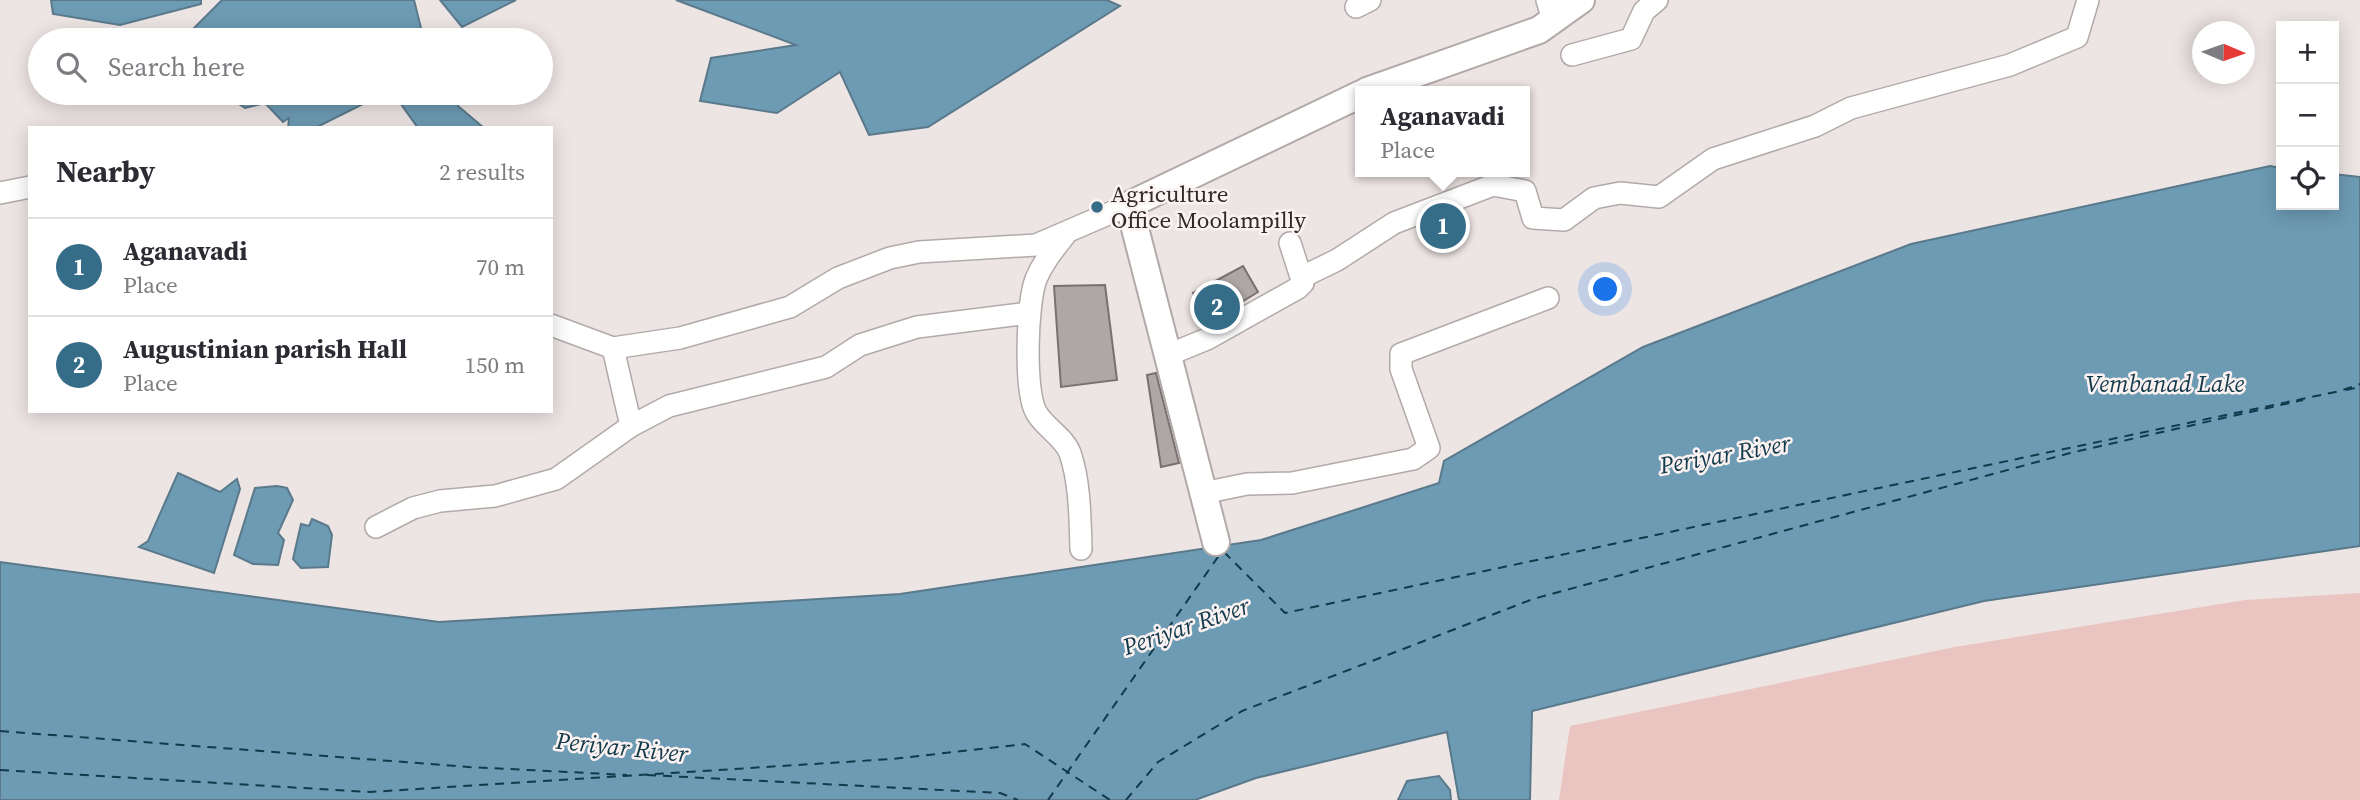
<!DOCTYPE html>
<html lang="en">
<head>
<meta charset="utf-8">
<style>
	body { margin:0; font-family:"Source Serif 4",serif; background:#f2f2f3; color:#2b2b33 }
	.controls { position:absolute; right:21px; top:21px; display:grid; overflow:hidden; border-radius:0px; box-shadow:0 4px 18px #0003 }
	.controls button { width:63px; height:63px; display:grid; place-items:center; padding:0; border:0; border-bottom:2px solid #e1e1e2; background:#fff; color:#2b2b33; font:35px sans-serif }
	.compass { position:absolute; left:2192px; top:21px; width:63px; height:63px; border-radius:50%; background:#fff; box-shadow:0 4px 18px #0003; rotate:92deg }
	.you { position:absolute; left:1606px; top:290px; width:24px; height:24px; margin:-18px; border:5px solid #fff; border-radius:50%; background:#1a73e8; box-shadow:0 0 0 10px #1a73e833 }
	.badge { display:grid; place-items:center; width:46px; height:46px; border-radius:50%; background:#356c87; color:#fff; font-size:23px; font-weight:700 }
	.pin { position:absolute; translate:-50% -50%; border:4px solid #fff; box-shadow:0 2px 7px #0006 }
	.popup { position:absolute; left:1355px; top:86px; width:175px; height:91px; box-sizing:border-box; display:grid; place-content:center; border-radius:0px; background:#fff; filter:drop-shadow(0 2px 5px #0005); font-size:23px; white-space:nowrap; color:#7c7c81 }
	.popup b { font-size:26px; color:#2b2b33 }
	.popup::after { content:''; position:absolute; left:50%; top:100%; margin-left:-14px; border:14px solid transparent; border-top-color:#fff }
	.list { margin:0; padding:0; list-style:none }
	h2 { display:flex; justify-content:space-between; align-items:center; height:91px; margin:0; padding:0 28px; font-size:30px }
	h2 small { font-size:23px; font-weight:400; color:#7c7c81 }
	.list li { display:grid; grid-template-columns:46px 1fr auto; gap:21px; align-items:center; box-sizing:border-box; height:98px; padding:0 28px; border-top:2px solid #e1e1e2 }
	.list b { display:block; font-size:26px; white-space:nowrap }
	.list p { margin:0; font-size:23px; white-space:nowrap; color:#7c7c81 }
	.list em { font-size:23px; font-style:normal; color:#7c7c81 }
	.icon { flex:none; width:38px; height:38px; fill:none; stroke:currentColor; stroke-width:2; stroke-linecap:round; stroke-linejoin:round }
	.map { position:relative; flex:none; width:2360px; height:800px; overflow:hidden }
	.search { position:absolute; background:#fff; box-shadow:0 4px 18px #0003; left:28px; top:28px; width:525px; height:77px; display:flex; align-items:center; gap:18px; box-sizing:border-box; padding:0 24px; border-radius:38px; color:#7c7c81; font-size:26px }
	.panel { position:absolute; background:#fff; box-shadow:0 4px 18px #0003; left:28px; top:126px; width:525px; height:287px; border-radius:0px }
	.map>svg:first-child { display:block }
	.green { fill:#eac4c0 }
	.water { fill:#6d9bb4; stroke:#5a798b; stroke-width:2 }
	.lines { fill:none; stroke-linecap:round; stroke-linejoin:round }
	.ferry { stroke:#113a4c; stroke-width:2; stroke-dasharray:9 7; stroke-linecap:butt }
	.building { fill:#afa7a6; stroke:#787170; stroke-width:2 }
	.minor-casing { stroke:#b2aaa9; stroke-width:24 }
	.tertiary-casing { stroke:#b2aaa9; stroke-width:30 }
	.minor { stroke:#fff; stroke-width:21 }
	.tertiary { stroke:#fff; stroke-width:26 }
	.poi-dot { fill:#356c87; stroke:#fbf2f1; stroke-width:2.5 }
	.labels { text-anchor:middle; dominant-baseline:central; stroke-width:5; stroke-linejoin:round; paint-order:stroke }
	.poi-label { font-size:23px; fill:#2e2a2a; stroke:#fbf2f1; text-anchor:start }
	.water-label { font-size:24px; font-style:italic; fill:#113a4c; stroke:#fbf2f1 }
</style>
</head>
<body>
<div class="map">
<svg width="2360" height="800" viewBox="0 0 2360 800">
	<rect width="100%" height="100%" fill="#ede5e4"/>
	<path class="green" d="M2360,593V800H1559L1570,726L1955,647L2245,600Z"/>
	<g class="water">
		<path d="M51,0H201V4L120,25L53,14Z"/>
		<path d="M222,0H414L424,40H174L196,38L187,35Z"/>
		<path d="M440,0H516L462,27Z"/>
		<path d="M676,0H1107L1120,6L928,127L869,135L840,72L777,113L700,101L711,58L796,45Z"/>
		<path d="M222,93H385L315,128H288L289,118L283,122L265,103L245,108Z"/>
		<path d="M393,93H461L458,106L484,128H418Z"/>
		<path d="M2270,166L2281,168V205H2334V174L2360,177V546L1984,601L1532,711L1530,800H1459L1447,732L1256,778L1195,800H0V562L439,622L900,594L1261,540L1439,483L1444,461L1643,347L1911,244Z"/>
		<path d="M178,473L220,492L237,479L240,489L214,573L139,547L148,541Z"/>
		<path d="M277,486L287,488L293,500L278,533L284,540L278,565L253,564L234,555L255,488Z"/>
		<path d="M312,519L328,526L332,535L328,567L301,568L293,559L301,524L309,526Z"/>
		<path d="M1439,776L1450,790L1451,800H1398L1407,781Z"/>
	</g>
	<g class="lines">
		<g class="ferry">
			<path d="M2346,390L2360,387"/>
			<path d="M1224,552L1285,613L2340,391L2360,384"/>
			<path d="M0,731L469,767L627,775"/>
			<path d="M0,770L370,792L892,759L1025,744L1110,800"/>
			<path d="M647,775L1000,793L1018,800"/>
			<path d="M1048,800L1220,554"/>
			<path d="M1126,800L1158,762L1242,711L1533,599L2070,453L2303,400"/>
		</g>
	</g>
	<g class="building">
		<path d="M1449,216L1455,230L1437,238L1431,223Z"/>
		<path d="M1243,266L1258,292L1209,322L1193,293Z"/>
		<path d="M1105,285L1117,380L1061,387L1054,286Z"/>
		<path d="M1156,373L1179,463L1161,467L1147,375Z"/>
	</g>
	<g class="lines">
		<defs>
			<g id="minor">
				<path d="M1547,0L1553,20"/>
				<path d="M1356,7L1370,0"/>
				<path d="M1572,55L1631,39L1644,11L1657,0"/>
				<path d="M0,193L30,187"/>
				<path d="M1065,235C1054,249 1043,262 1036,279C1027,303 1024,390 1036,412C1044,427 1064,437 1070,453C1080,482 1080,518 1081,549"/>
				<path d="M1302,277L1337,260L1394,223L1493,185L1525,191L1533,218L1564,220L1594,198L1620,193L1659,197L1713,159L1815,126L1851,108L2010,65L2077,37L2088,0"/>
				<path d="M551,325L613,348L680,338L790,307L838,278L890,258L919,252L1036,245L1129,205"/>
				<path d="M613,348L631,426"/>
				<path d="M1168,355L1207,339L1298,288L1303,283L1290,243"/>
				<path d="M1203,493L1247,484L1292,483L1413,459L1429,448L1401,369V354L1548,298"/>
				<path d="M376,527L413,508L440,501L495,496L556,479L631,426L669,406L826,367L860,345L917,327L1029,313"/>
			</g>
			<g id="tertiary">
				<path d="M1367,91L1539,30L1581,0"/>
				<path d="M1216,542L1129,205L1361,94"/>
			</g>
		</defs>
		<use href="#minor" class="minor-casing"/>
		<use href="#tertiary" class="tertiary-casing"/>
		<use href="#minor" class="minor"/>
		<use href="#tertiary" class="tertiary"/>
	</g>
	<circle class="poi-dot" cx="1097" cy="207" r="7"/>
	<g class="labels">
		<g class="poi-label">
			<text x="1111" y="194">Agriculture<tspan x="1111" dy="26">Office Moolampilly</tspan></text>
		</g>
		<g class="water-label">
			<text x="2165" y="383">Vembanad Lake</text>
			<text transform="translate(1725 454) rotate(-10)">Periyar River</text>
			<text transform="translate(1186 626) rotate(-19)">Periyar River</text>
			<text transform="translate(622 747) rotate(6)">Periyar River</text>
		</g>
	</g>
</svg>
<div class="controls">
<button>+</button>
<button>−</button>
<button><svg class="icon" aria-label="locate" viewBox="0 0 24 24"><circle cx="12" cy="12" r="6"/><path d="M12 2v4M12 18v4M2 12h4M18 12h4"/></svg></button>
</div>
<svg class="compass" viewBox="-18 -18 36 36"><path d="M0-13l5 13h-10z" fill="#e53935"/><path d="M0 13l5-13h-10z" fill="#7c7c81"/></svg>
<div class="you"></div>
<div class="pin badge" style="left:1443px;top:226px">1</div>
<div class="popup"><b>Aganavadi</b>Place</div>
<div class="pin badge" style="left:1217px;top:307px">2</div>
<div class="search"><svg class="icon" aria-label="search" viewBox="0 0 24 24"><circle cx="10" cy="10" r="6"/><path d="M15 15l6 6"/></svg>Search here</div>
<section class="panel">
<h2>Nearby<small>2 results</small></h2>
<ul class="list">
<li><span class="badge">1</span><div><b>Aganavadi</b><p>Place</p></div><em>70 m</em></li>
<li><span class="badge">2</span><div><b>Augustinian parish Hall</b><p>Place</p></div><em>150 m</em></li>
</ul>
</section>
</div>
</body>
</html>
